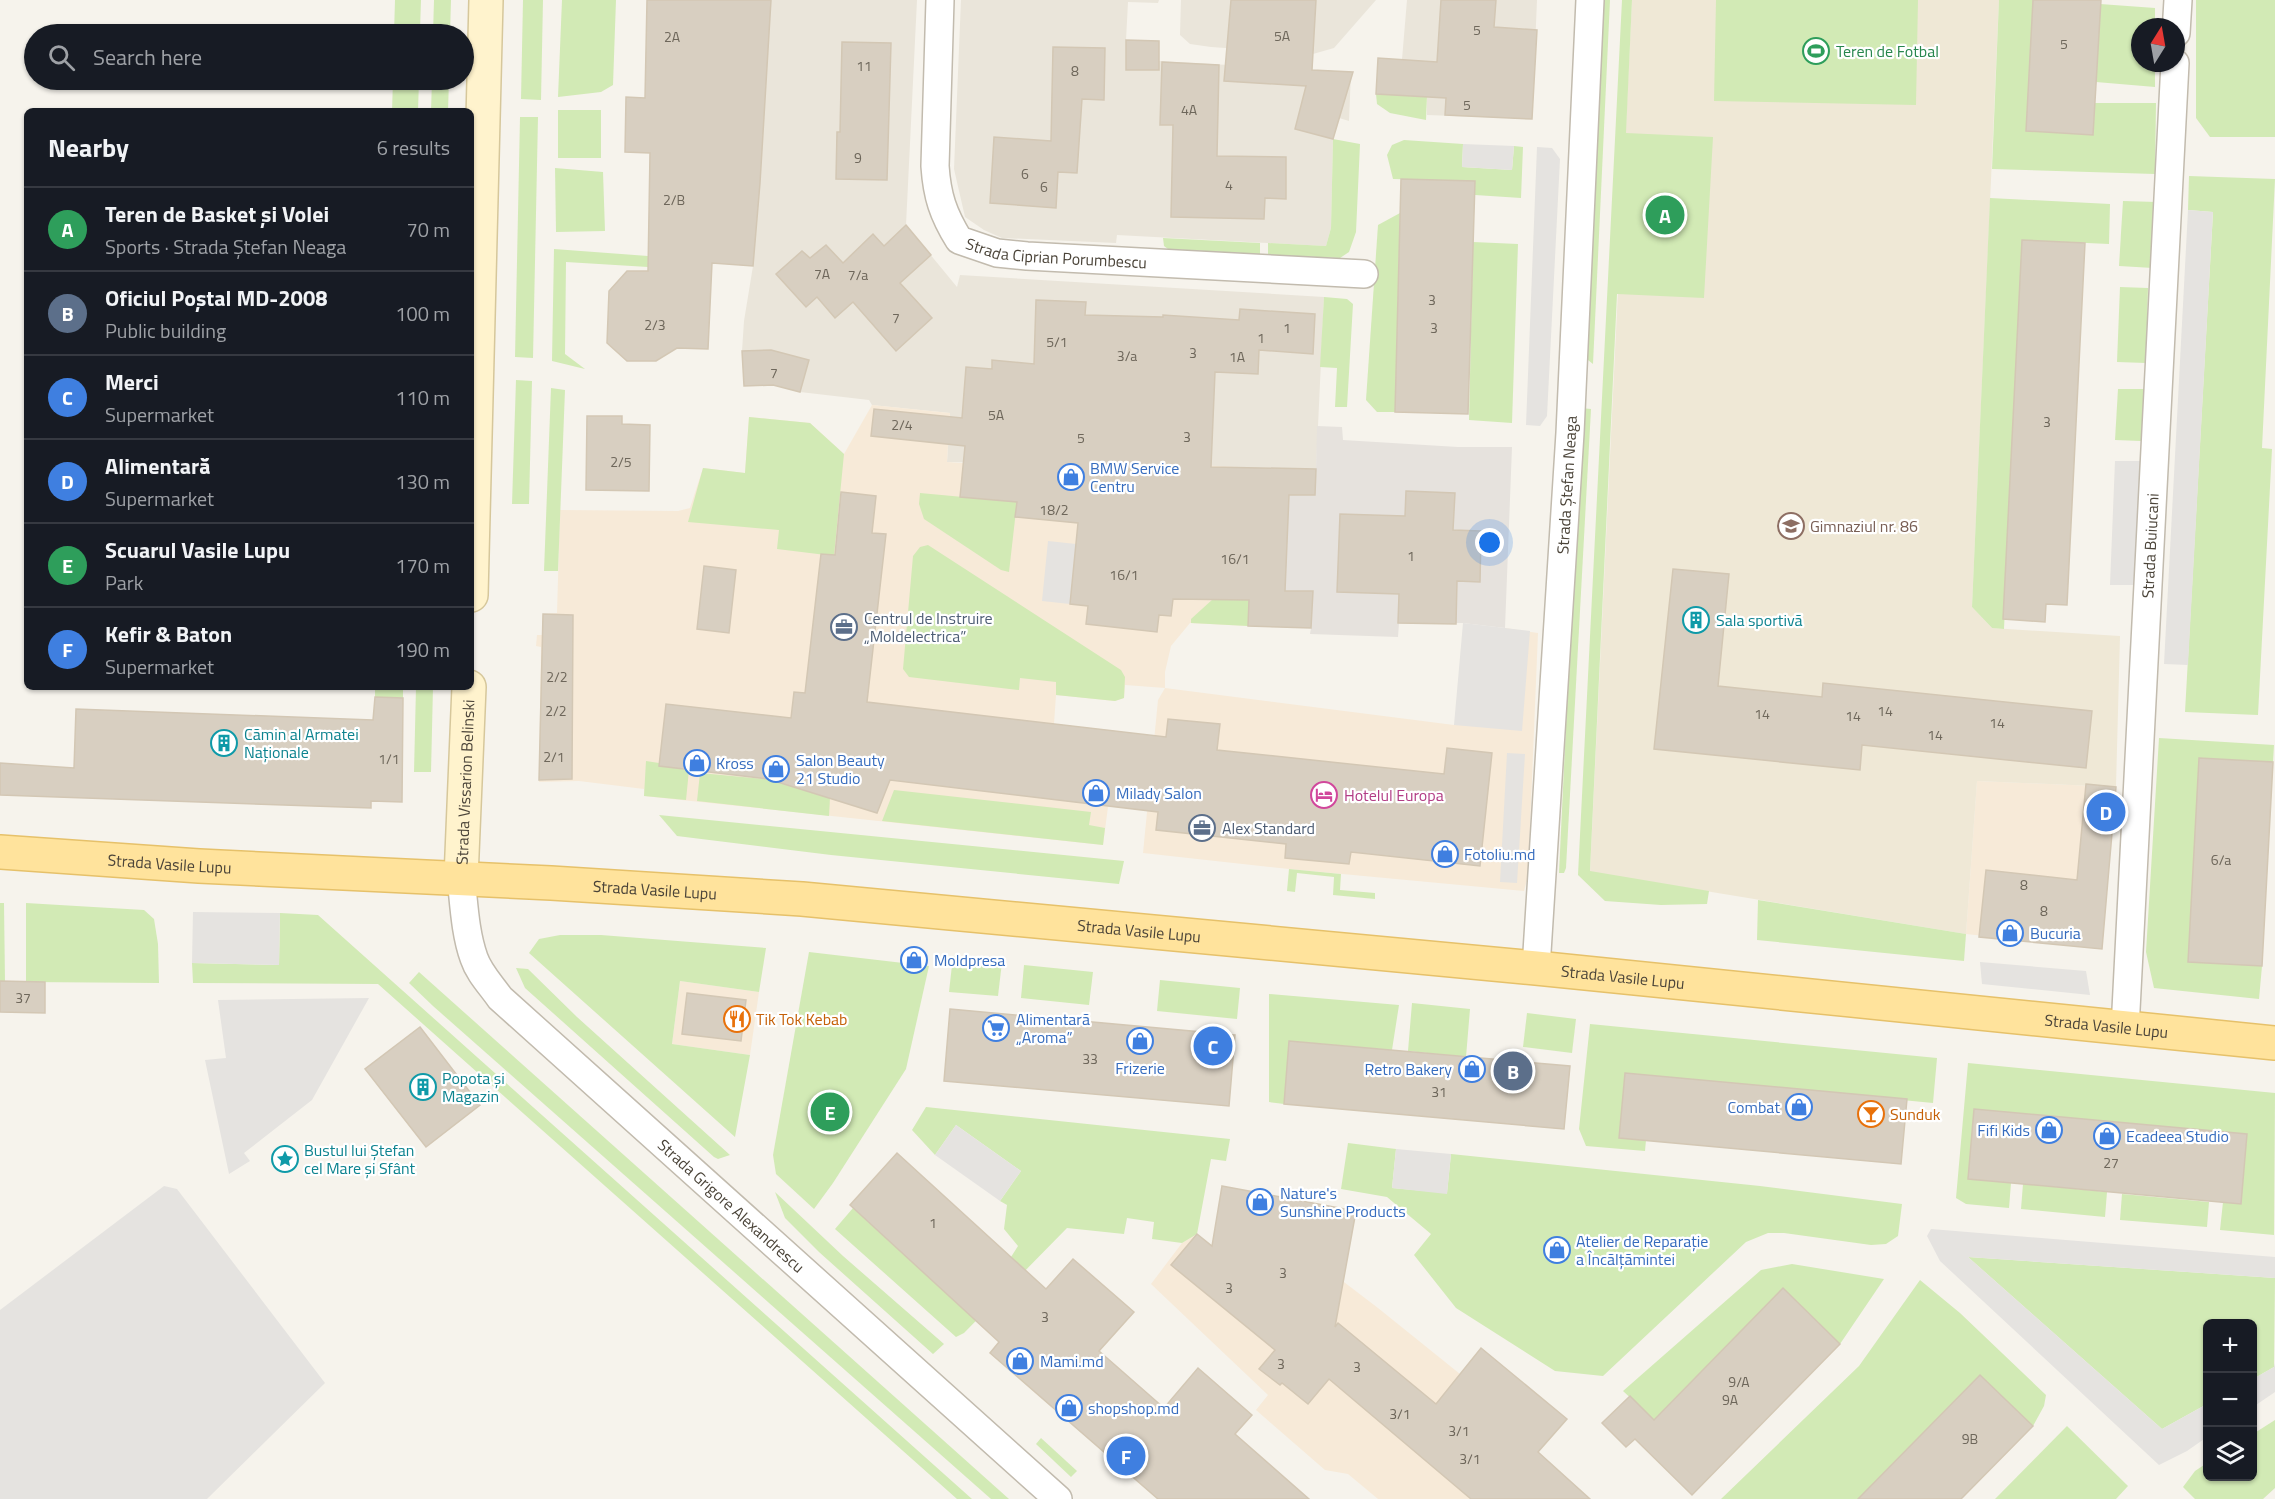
<!DOCTYPE html>
<html lang="en">
<head>
<meta charset="utf-8">
<style>
	body { margin:0; font-family:"Titillium Web",sans-serif; background:#242831; color:#f1f3f6 }
	.controls { position:absolute; right:18px; bottom:18px; display:grid; overflow:hidden; border-radius:9px; box-shadow:0 2px 4px #0004 }
	.controls button { width:54px; height:54px; display:grid; place-items:center; padding:0; border:0; border-bottom:2px solid #363941; background:#171b24; color:#f1f3f6; font:30px sans-serif }
	.compass { position:absolute; left:2131px; top:18px; width:54px; height:54px; border-radius:50%; background:#171b24; box-shadow:0 2px 4px #0004; rotate:11deg }
	.you { position:absolute; left:1490px; top:543px; width:21px; height:21px; margin:-15px; border:4px solid #fff; border-radius:50%; background:#1a73e8; box-shadow:0 0 0 9px #1a73e833 }
	.badge { display:grid; place-items:center; width:39px; height:39px; border-radius:50%; background:#db2777; color:#fff; font-size:20px; font-weight:700 }
	.pin { position:absolute; translate:-50% -50%; border:3px solid #fff; box-shadow:0 2px 6px #0006 }
	.list { margin:0; padding:0; list-style:none }
	h2 { display:flex; justify-content:space-between; align-items:center; height:78px; margin:0; padding:0 24px; font-size:26px }
	h2 small { font-size:20px; font-weight:400; color:#9ea1a6 }
	.list li { display:grid; grid-template-columns:39px 1fr auto; gap:18px; align-items:center; box-sizing:border-box; height:84px; padding:0 24px; border-top:2px solid #363941 }
	.list b { display:block; font-size:22px; white-space:nowrap }
	.list p { margin:0; font-size:20px; white-space:nowrap; color:#9ea1a6 }
	.list em { font-size:20px; font-style:normal; color:#9ea1a6 }
	.icon { flex:none; width:33px; height:33px; fill:none; stroke:currentColor; stroke-width:2; stroke-linecap:round; stroke-linejoin:round }
	.map { position:relative; flex:none; width:2275px; height:1499px; overflow:hidden }
	.search { position:absolute; background:#171b24; box-shadow:0 2px 4px #0004; left:24px; top:24px; width:450px; height:66px; display:flex; align-items:center; gap:15px; box-sizing:border-box; padding:0 21px; border-radius:33px; color:#9ea1a6; font-size:22px }
	.panel { position:absolute; background:#171b24; box-shadow:0 2px 4px #0004; left:24px; top:108px; width:450px; height:582px; border-radius:9px }
	.map>svg:first-child { display:block }
	.residential { fill:#eae5da }
	.commercial { fill:#f7ead8 }
	.industrial { fill:#e6e2dd }
	.education { fill:#efe8d6 }
	.green { fill:#d2eab5 }
	.parking { fill:#e5e3e0 }
	.building { fill:#d8cfc1; stroke:#d3c7b4; stroke-width:1.5 }
	.lines { fill:none; stroke-linecap:round; stroke-linejoin:round }
	.minor-casing { stroke:#c2bbae; stroke-width:30 }
	.secondary-casing { stroke:#d6c79b; stroke-width:36 }
	.primary-casing { stroke:#e6c16a; stroke-width:36 }
	.minor { stroke:#fff; stroke-width:27 }
	.secondary { stroke:#fff3cd; stroke-width:33 }
	.primary { stroke:#ffe39c; stroke-width:33 }
	.labels { text-anchor:middle; dominant-baseline:central; stroke-width:4.5; stroke-linejoin:round; paint-order:stroke }
	.number-label { font-size:14px; fill:#6e675b }
	.leisure-label { font-size:16px; fill:#27864d; stroke:#fff; text-anchor:start }
	.street-label { font-size:16px; fill:#4b4439; stroke:#fff }
	.shop-label { font-size:16px; fill:#366cbe; stroke:#fff; text-anchor:start }
	.education-label { font-size:16px; fill:#785e54; stroke:#fff; text-anchor:start }
	.service-label { font-size:16px; fill:#4e5e75; stroke:#fff; text-anchor:start }
	.culture-label { font-size:16px; fill:#0d838f; stroke:#fff; text-anchor:start }
	.hotel-label { font-size:16px; fill:#b23c85; stroke:#fff; text-anchor:start }
	.food-label { font-size:16px; fill:#c56008; stroke:#fff; text-anchor:start }
</style>
</head>
<body>
<div class="map">
<svg width="2275" height="1499" viewBox="0 0 2275 1499">
	<rect width="100%" height="100%" fill="#f6f3ec"/>
	<g class="residential">
		<path d="M771,0H917L906,225L957,287L960,275L1324,297L1316,469L947,462L950,413L872,405L869,400L800,392L773,385L744,386L742,351L744,321L753,266L760,183Z"/>
		<path d="M961,0H1159L1158,3L1128,2L1126,40L1159,41V61L1351,72L1349,121L1339,118L1333,139L1331,228L1326,246L1117,235L1116,243L1002,238L984,230L965,217L954,169Z"/>
		<path d="M1181,0H1376L1334,48L1313,54L1211,47L1190,44L1180,35Z"/>
		<path d="M1407,0H1537L1532,119L1427,115V97L1399,95Z"/>
	</g>
	<g class="commercial">
		<path d="M872,405L950,413L947,462L1018,467L1160,463L1258,468L1248,626L1190,623L1171,646L1165,672V688L1454,725L1505,628L1538,633L1528,876L1524,891L1289,869L1143,853L1158,700L1165,688L1125,685L1124,698L1115,701L1056,695L1054,724L1118,731L1103,845L644,796V789L579,781L539,782L541,647L536,646L537,635H542L543,614L557,613L560,510L678,511L690,508L703,468L745,473L749,417L810,423L844,454Z"/>
		<path d="M1977,781L2116,787L2102,949L1966,934Z"/>
		<path d="M680,981L759,992L750,1055L672,1044Z"/>
		<path d="M1197,1234L1219,1252L1340,1279L1378,1308L1460,1374L1479,1394L1539,1499H1378L1348,1474L1325,1470L1256,1410L1268,1395L1151,1284L1182,1243Z"/>
	</g>
	<path class="industrial" d="M1317,426L1342,427L1343,440L1458,447H1512L1505,628L1463,623H1399L1398,637L1310,634L1311,628L1248,626L1258,468L1316,469Z"/>
	<path class="education" d="M1632,0H1999L1972,607L1992,628L2120,636L2116,787L1977,781L1966,934L1590,872Z"/>
	<g class="green">
		<path d="M395,0H421L420,30H412V34H394Z"/>
		<path d="M434,0H451L450,34H433Z"/>
		<path d="M523,0H543L541,100L521,99Z"/>
		<path d="M562,0H616L613,85L601,92L558,97Z"/>
		<path d="M1602,0H1610L1593,364L1588,360L1583,345Z"/>
		<path d="M1622,0H1632L1626,133L1713,137L1704,298L1617,294L1590,871L1709,891L1707,904L1661,905L1605,901L1578,875Z"/>
		<path d="M1716,0H1918L1916,105L1714,101Z"/>
		<path d="M1999,0H2033L2026,131L2093,135L2095,103H2156L2155,174L1992,169Z"/>
		<path d="M2196,0H2275V137H2210L2196,118Z"/>
		<path d="M2100,4L2155,8V27H2140V63H2155V87L2096,82Z"/>
		<path d="M393,80H419L418,111H392Z"/>
		<path d="M432,80H449L448,111H431Z"/>
		<path d="M1376,94L1427,96L1426,120L1390,113L1377,104Z"/>
		<rect x="558" y="110" width="43" height="48"/>
		<path d="M520,117H538L533,358L515,357Z"/>
		<path d="M1333,139L1360,144L1356,232L1349,252L1340,258L1268,255V243L1326,246L1331,228Z"/>
		<path d="M1404,140L1463,144L1462,167L1512,170L1514,146L1523,147L1521,198L1475,195V181L1393,179L1387,155L1392,145Z"/>
		<path d="M555,168L603,172L605,231L556,232Z"/>
		<path d="M2189,176L2275,179L2262,448L2272,449L2258,715L2185,712L2213,212L2188,210Z"/>
		<path d="M1990,198L2110,204L2109,244L2022,240L2004,629L1992,628L1972,607Z"/>
		<path d="M2123,201L2157,202L2153,268L2119,266Z"/>
		<path d="M1400,213L1395,412H1377L1366,400L1378,225Z"/>
		<path d="M1163,238L1260,243V254L1168,249L1164,246Z"/>
		<path d="M1473,242L1518,244L1512,423L1469,420Z"/>
		<path d="M554,249L648,256V267L566,262L565,354L585,369L552,361Z"/>
		<path d="M2120,287L2148,288L2146,363L2117,362Z"/>
		<path d="M1324,297L1347,299L1353,304L1347,407H1335L1337,368L1320,367Z"/>
		<path d="M516,380L532,381L529,504H512Z"/>
		<path d="M551,388L565,390L558,571H544Z"/>
		<path d="M2118,389H2144L2141,441L2115,440Z"/>
		<path d="M1581,408L1591,409L1566,868L1564,873H1559Z"/>
		<path d="M749,417L810,423L844,454L834,556L777,549L779,530L688,522L703,468L745,473Z"/>
		<path d="M920,493L1017,502L1009,572L1001,570L924,519L919,504Z"/>
		<path d="M928,545L1121,670L1125,677L1124,698L1115,701L1056,695V682L1020,678L1019,690L909,677L903,669L913,556L920,547Z"/>
		<path d="M1213,599L1249,600L1248,626L1191,623V619Z"/>
		<path d="M375,687H403V698L375,697Z"/>
		<path d="M416,687H433L431,772H414Z"/>
		<path d="M2159,738L2274,745L2273,762L2188,962L2262,966L2259,999L2154,988L2146,952Z"/>
		<path d="M646,761L659,763L660,766L689,770L686,800L644,796Z"/>
		<path d="M700,773L785,781L830,798L829,816L697,801Z"/>
		<path d="M894,790L1091,812L1089,825L1105,828L1103,845L882,821Z"/>
		<path d="M659,815L1124,861L1119,884L831,855L677,836Z"/>
		<path d="M1289,869L1341,874L1340,890L1375,893V899L1333,895L1334,877L1297,873L1295,892L1287,891Z"/>
		<path d="M1758,900L1966,934L1964,961L1757,940Z"/>
		<path d="M0,903H4L5,982H0Z"/>
		<path d="M26,903L144,910L154,919L158,944L159,983L26,982Z"/>
		<path d="M280,913L318,915L972,1499H957L378,984L193,983L192,963L279,965Z"/>
		<path d="M560,935H601L766,948L759,992L680,981L672,1044L750,1055L735,1137L529,953L539,939Z"/>
		<path d="M809,952L929,966L906,1069L833,1183L814,1209L776,1174L773,1155Z"/>
		<path d="M953,956L1002,962L998,996L949,992Z"/>
		<path d="M1024,965L1093,972L1089,1005L1021,998Z"/>
		<path d="M516,968L528,969L577,1017L730,1155L718,1159L714,1157L525,988Z"/>
		<path d="M419,972L1009,1499H991L433,1006L409,983Z"/>
		<path d="M1160,980L1240,988L1237,1019L1157,1011Z"/>
		<path d="M1269,994L1399,1005L1392,1050L1290,1041L1284,1104L1269,1102Z"/>
		<path d="M1412,1003L1470,1009L1466,1057L1408,1051Z"/>
		<path d="M1527,1013L1576,1019L1572,1053L1523,1047Z"/>
		<path d="M1590,1024L1937,1058L1933,1103L1625,1073L1619,1138L1646,1140L1645,1151L1586,1146L1579,1129Z"/>
		<path d="M1968,1063L2275,1093L2274,1235L2220,1230L2223,1202L2241,1204L2247,1134L1974,1110L1968,1179L2011,1183L2009,1208L1966,1204L1956,1198Z"/>
		<path d="M926,1107L1230,1139L1226,1161L1211,1159L1197,1234L1182,1243L1152,1239L1154,1222L1127,1218L1124,1234L1067,1228L964,1333L956,1337L835,1229L853,1208L963,1308L1011,1257L1018,1246L1004,1229L1007,1205L1000,1201L1021,1171L956,1125L935,1155L912,1130Z"/>
		<path d="M1348,1143L1396,1149L1392,1188L1447,1193L1451,1154L1760,1186L1902,1204L1898,1236L1886,1244L1871,1245L1784,1233H1768L1746,1242L1603,1376L1555,1371L1456,1308L1414,1255L1431,1234L1387,1197L1341,1189Z"/>
		<path d="M2023,1184L2107,1192L2105,1217L2021,1209Z"/>
		<path d="M775,1192L843,1256L944,1344L933,1354L819,1252L785,1218Z"/>
		<path d="M2122,1194L2209,1202L2207,1227L2120,1220Z"/>
		<path d="M1968,1257L2275,1278L2274,1367L2253,1379L2252,1324H2208L2207,1404L2162,1429Z"/>
		<path d="M1792,1264L1884,1279L1840,1344L1783,1288L1654,1420L1623,1391L1761,1270Z"/>
		<path d="M1920,1280L1960,1313L2046,1395L2044,1406L2033,1426L1980,1375L1858,1499H1721L1859,1366Z"/>
		<path d="M2275,1420V1488L2263,1499H2195L2183,1487L2195,1471L2207,1463L2208,1476H2252L2253,1434Z"/>
		<path d="M2067,1426L2128,1486L2116,1499H1995Z"/>
		<path d="M1041,1438L1077,1471L1071,1477L1036,1444Z"/>
	</g>
	<g class="parking">
		<path d="M1463,144L1514,146L1512,170L1462,167Z"/>
		<path d="M1537,147L1552,148L1560,159L1547,416L1540,426L1526,425Z"/>
		<path d="M2188,210L2213,212L2188,665L2164,664Z"/>
		<path d="M2115,461H2140L2135,585H2110Z"/>
		<path d="M1048,541L1076,544L1070,604L1042,601Z"/>
		<path d="M1463,623L1530,631L1522,731L1454,725Z"/>
		<path d="M1507,753L1525,754L1517,883L1500,882Z"/>
		<path d="M193,912L280,913L279,965L192,963Z"/>
		<path d="M1980,962L2086,971L2090,995L1982,984Z"/>
		<path d="M369,998L312,1100L244,1153L250,1161L229,1174L205,1060L226,1058L218,1000Z"/>
		<path d="M956,1125L1021,1171L1000,1201L935,1155Z"/>
		<path d="M1396,1149L1451,1154L1447,1194L1392,1188Z"/>
		<path d="M164,1186L177,1189L325,1383L207,1499H0V1310Z"/>
		<path d="M1931,1229L2275,1257V1278L1968,1257L2162,1429L2207,1404V1437L2187,1451L2159,1465L1940,1261L1927,1236Z"/>
		<path d="M2275,1363V1392L2253,1407V1379L2274,1367Z"/>
	</g>
	<g class="building">
		<path d="M647,0H771L760,183L753,266L712,263L708,349L677,348L656,361H627L607,343L609,291L627,271H648L650,153L625,152L626,97L645,98Z"/>
		<path d="M1231,0H1316L1312,70L1353,72L1333,139L1295,129L1306,86L1224,81Z"/>
		<path d="M1441,0H1496L1494,27L1537,30L1532,119L1445,115L1446,98L1376,94L1378,58L1437,62Z"/>
		<path d="M2033,0H2101L2093,135L2026,131Z"/>
		<path d="M1126,40L1159,41V70H1126Z"/>
		<path d="M842,42L891,43L887,180L836,179L837,132H840Z"/>
		<path d="M1053,47L1105,48L1104,100L1082,99L1077,173L1058,172L1056,208L990,203L994,137L1051,141Z"/>
		<path d="M1162,62L1219,65L1217,156L1286,157V199L1265,198L1264,219L1171,217L1173,125H1160Z"/>
		<path d="M1401,179L1475,181L1468,414L1395,412Z"/>
		<path d="M906,225L931,255L900,283L932,318L896,351L853,302L835,318L817,297L806,307L776,274L802,251L810,258L826,245L843,263L873,234L884,246Z"/>
		<path d="M2022,240L2085,243L2067,605L2046,604L2045,622L2003,619Z"/>
		<path d="M1036,300L1086,302L1085,315L1163,317V315L1239,320L1240,309L1315,314L1313,354L1259,350L1258,374L1215,372L1211,467L1316,469L1315,495H1289L1285,591H1313L1311,628L1248,626L1249,600L1173,599L1171,616L1159,615L1157,632L1086,624L1088,606L1070,604L1078,523L1015,517L1017,502L960,497L965,446L871,436L874,409L962,418L966,367L992,369V360L1034,364Z"/>
		<path d="M771,350L809,360L800,392L773,385L744,386L742,351Z"/>
		<path d="M587,416H622V424L650,425L649,491L586,490Z"/>
		<path d="M1406,491L1455,493L1453,530L1481,531L1480,582L1457,581L1456,624L1398,623L1399,594L1337,592L1340,514L1405,516Z"/>
		<path d="M841,492L876,496L872,533L886,534L867,702L1166,737L1168,719L1220,724L1217,750L1444,774L1447,748L1492,753L1480,866L1351,852L1349,864L1285,858L1286,844L1156,830L1158,812L890,780L877,813L768,779L659,766L666,704L791,718L794,692L805,693L821,554L835,555Z"/>
		<path d="M704,566L736,570L729,633L697,629Z"/>
		<path d="M1673,569L1729,574L1718,686L1822,697L1823,683L2092,711L2086,768L1862,745L1860,770L1654,749Z"/>
		<path d="M543,614L573,615L572,779L539,780Z"/>
		<path d="M375,697L403,698L402,802L371,801V808L0,795V763L74,768L76,709L373,720Z"/>
		<path d="M2199,758L2273,762L2262,966L2188,962Z"/>
		<path d="M2086,784L2116,787L2102,949L1979,937L1986,870L2077,880Z"/>
		<path d="M0,981L45,982V1013L0,1012Z"/>
		<path d="M687,993L746,1000L741,1041L682,1034Z"/>
		<path d="M950,1009L1235,1035L1229,1106L944,1081Z"/>
		<path d="M420,1027L480,1105L426,1147L365,1069Z"/>
		<path d="M1289,1041L1570,1066L1564,1129L1284,1104Z"/>
		<path d="M1625,1073L1907,1099L1901,1164L1619,1138Z"/>
		<path d="M1974,1109L2247,1134L2241,1204L1968,1179Z"/>
		<path d="M897,1153L1046,1289L1073,1259L1134,1312L1099,1351L1164,1408L1198,1368L1252,1415L1235,1434L1309,1499H1158L990,1353L999,1342L850,1205Z"/>
		<path d="M1222,1186L1356,1211L1335,1327L1338,1323L1436,1404L1481,1348L1567,1419L1538,1452L1590,1499H1471L1329,1379L1308,1404L1282,1383L1280,1385L1259,1369L1275,1350L1171,1265L1197,1234L1212,1246Z"/>
		<path d="M1783,1288L1840,1344L1692,1495L1635,1439L1626,1447L1602,1423L1630,1396L1654,1420Z"/>
		<path d="M1980,1375L2033,1426L1961,1499H1858Z"/>
	</g>
	<g class="lines">
		<defs>
			<g id="minor">
				<path id="s1" d="M940,0L935,166C937,196 943,214 959,240L997,253L1027,256L1364,274"/>
				<path d="M2176,33L2178,0"/>
				<path id="s2" d="M461,878C464,904 465,933 474,958C479,973 491,985 500,998L1058,1499"/>
				<path id="s3" d="M1536,968L1570,433L1590,0"/>
				<path id="s4" d="M2125,1029L2175,63"/>
			</g>
			<g id="secondary">
				<path d="M471,595L486,0"/>
				<path id="s5" d="M461,878L469,687"/>
			</g>
			<g id="primary">
				<path id="s6" d="M0,852L199,866L551,883L802,899L1536,968L2275,1043"/>
			</g>
		</defs>
		<use href="#minor" class="minor-casing"/>
		<use href="#secondary" class="secondary-casing"/>
		<use href="#primary" class="primary-casing"/>
		<use href="#minor" class="minor"/>
		<use href="#secondary" class="secondary"/>
		<use href="#primary" class="primary"/>
	</g>
	<defs>
		<symbol id="stadium-ring" viewBox="-11 -11 22 22"><circle r="9.5" fill="#fff" stroke="#2e9e5b" stroke-width="1.5"/><path d="M0-5a6.5 5 0 1 0 0 10a6.5 5 0 1 0 0-10ZM-3.5-1.8h7v3.6h-7Z" fill="#2e9e5b"/></symbol>
		<symbol id="shop-ring" viewBox="-11 -11 22 22"><circle r="9.5" fill="#fff" stroke="#3f7fe0" stroke-width="1.5"/><path d="M-5-2.5h2.3a2.7 3.5 0 0 1 5.4 0H5L5.5 6h-11ZM-1.5-2.5h3a1.5 2.3 0 0 0-3 0Z" fill="#3f7fe0"/></symbol>
		<symbol id="school-ring" viewBox="-11 -11 22 22"><circle r="9.5" fill="#fff" stroke="#8d6e63" stroke-width="1.5"/><path d="M0-5L7-2L0 1L-7-2ZM-4 1L0 2.5L4 1V4Q0 6-4 4Z" fill="#8d6e63"/></symbol>
		<symbol id="building-ring" viewBox="-11 -11 22 22"><circle r="9.5" fill="#fff" stroke="#0f9aa8" stroke-width="1.5"/><path d="M-4-6H4V6H1V3H-1V6H-4ZM-2.5-4.3h1.7v1.8h-1.7ZM.8-4.3h1.7v1.8H.8ZM-2.5-1h1.7V.8h-1.7ZM.8-1h1.7V.8H.8Z" fill="#0f9aa8"/></symbol>
		<symbol id="office-ring" viewBox="-11 -11 22 22"><circle r="9.5" fill="#fff" stroke="#5c6f8a" stroke-width="1.5"/><path d="M-6-3h4V-5.5h4V-3h4V5H-6ZM-1-4.5V-3h2v-1.5ZM-6 0V1H6V0Z" fill="#5c6f8a"/></symbol>
		<symbol id="hotel-ring" viewBox="-11 -11 22 22"><circle r="9.5" fill="#fff" stroke="#d1479c" stroke-width="1.5"/><path d="M-6-4.5h1.5V1H6V5H4.5V3h-9V5H-6ZM-4 0a1.8 1.8 0 1 1 3.6 0ZM.5 0V-2.5h3Q6-2.5 6 0Z" fill="#d1479c"/></symbol>
		<symbol id="restaurant-ring" viewBox="-11 -11 22 22"><circle r="9.5" fill="#fff" stroke="#e8710a" stroke-width="1.5"/><path d="M-5-6h1v4h1v-4h1v4h1v-4h1v5L-1.5 .5V6h-2V.5L-5-1ZM5-6V6H3V1.5H1.5Q1.5-4 5-6Z" fill="#e8710a"/></symbol>
		<symbol id="supermarket-ring" viewBox="-11 -11 22 22"><circle r="9.5" fill="#fff" stroke="#3f7fe0" stroke-width="1.5"/><path d="M-6-5.5h2.5l.6 2H6L4.5 2H-2.5L-4.4-4H-6ZM-1.5 3.2a1.3 1.3 0 1 0 .1 0ZM3 3.2a1.3 1.3 0 1 0 .1 0Z" fill="#3f7fe0"/></symbol>
		<symbol id="bar-ring" viewBox="-11 -11 22 22"><circle r="9.5" fill="#fff" stroke="#e8710a" stroke-width="1.5"/><path d="M-6-5H6L.8 .8V4.5H3.5V6h-7V4.5H-.8V.8Z" fill="#e8710a"/></symbol>
		<symbol id="sight-ring" viewBox="-11 -11 22 22"><circle r="9.5" fill="#fff" stroke="#0f9aa8" stroke-width="1.5"/><path d="M0-6L1.8-2.2L6-1.7L2.9 1.2L3.7 5.4L0 3.3L-3.7 5.4L-2.9 1.2L-6-1.7L-1.8-2.2Z" fill="#0f9aa8"/></symbol>
	</defs>
	<g fill-rule="evenodd">
		<use href="#stadium-ring" x="1801" y="36" width="30" height="30"/>
		<use href="#shop-ring" x="1056" y="462" width="30" height="30"/>
		<use href="#school-ring" x="1776" y="511" width="30" height="30"/>
		<use href="#building-ring" x="1681" y="605" width="30" height="30"/>
		<use href="#office-ring" x="829" y="612" width="30" height="30"/>
		<use href="#building-ring" x="209" y="728" width="30" height="30"/>
		<use href="#shop-ring" x="682" y="748" width="30" height="30"/>
		<use href="#shop-ring" x="761" y="754" width="30" height="30"/>
		<use href="#shop-ring" x="1081" y="778" width="30" height="30"/>
		<use href="#hotel-ring" x="1309" y="780" width="30" height="30"/>
		<use href="#office-ring" x="1187" y="813" width="30" height="30"/>
		<use href="#shop-ring" x="1430" y="839" width="30" height="30"/>
		<use href="#shop-ring" x="1995" y="918" width="30" height="30"/>
		<use href="#shop-ring" x="899" y="945" width="30" height="30"/>
		<use href="#restaurant-ring" x="722" y="1004" width="30" height="30"/>
		<use href="#supermarket-ring" x="981" y="1013" width="30" height="30"/>
		<use href="#shop-ring" x="1125" y="1026" width="30" height="30"/>
		<use href="#shop-ring" x="1457" y="1054" width="30" height="30"/>
		<use href="#building-ring" x="408" y="1072" width="30" height="30"/>
		<use href="#shop-ring" x="1784" y="1092" width="30" height="30"/>
		<use href="#bar-ring" x="1856" y="1099" width="30" height="30"/>
		<use href="#shop-ring" x="2034" y="1115" width="30" height="30"/>
		<use href="#shop-ring" x="2092" y="1121" width="30" height="30"/>
		<use href="#sight-ring" x="270" y="1144" width="30" height="30"/>
		<use href="#shop-ring" x="1245" y="1187" width="30" height="30"/>
		<use href="#shop-ring" x="1542" y="1235" width="30" height="30"/>
		<use href="#shop-ring" x="1005" y="1346" width="30" height="30"/>
		<use href="#shop-ring" x="1054" y="1393" width="30" height="30"/>
	</g>
	<g class="labels">
		<g class="number-label">
			<text x="1477" y="29">5</text>
			<text x="1282" y="35">5A</text>
			<text x="672" y="36">2A</text>
			<text x="2064" y="43">5</text>
			<text x="864" y="65">11</text>
			<text x="1075" y="70">8</text>
			<text x="1467" y="104">5</text>
			<text x="1189" y="109">4A</text>
			<text x="858" y="157">9</text>
			<text x="1025" y="173">6</text>
			<text x="1229" y="184">4</text>
			<text x="1044" y="186">6</text>
			<text x="674" y="199">2/B</text>
			<text x="822" y="273">7A</text>
			<text x="858" y="274">7/a</text>
			<text x="1432" y="299">3</text>
			<text x="896" y="317">7</text>
			<text x="655" y="324">2/3</text>
			<text x="1287" y="327">1</text>
			<text x="1434" y="327">3</text>
			<text x="1261" y="337">1</text>
			<text x="1057" y="341">5/1</text>
			<text x="1193" y="352">3</text>
			<text x="1127" y="355">3/a</text>
			<text x="1237" y="356">1A</text>
			<text x="774" y="372">7</text>
			<text x="996" y="414">5A</text>
			<text x="2047" y="421">3</text>
			<text x="902" y="424">2/4</text>
			<text x="1187" y="436">3</text>
			<text x="1081" y="437">5</text>
			<text x="621" y="461">2/5</text>
			<text x="1054" y="509">18/2</text>
			<text x="1411" y="555">1</text>
			<text x="1235" y="558">16/1</text>
			<text x="1124" y="574">16/1</text>
			<text x="557" y="676">2/2</text>
			<text x="556" y="710">2/2</text>
			<text x="1885" y="710">14</text>
			<text x="1762" y="713">14</text>
			<text x="1853" y="715">14</text>
			<text x="1997" y="722">14</text>
			<text x="1935" y="734">14</text>
			<text x="554" y="756">2/1</text>
			<text x="389" y="758">1/1</text>
			<text x="2221" y="859">6/a</text>
			<text x="2024" y="884">8</text>
			<text x="2044" y="910">8</text>
			<text x="23" y="997">37</text>
			<text x="1090" y="1058">33</text>
			<text x="1439" y="1091">31</text>
			<text x="2111" y="1162">27</text>
			<text x="933" y="1222">1</text>
			<text x="1283" y="1272">3</text>
			<text x="1229" y="1287">3</text>
			<text x="1045" y="1316">3</text>
			<text x="1281" y="1363">3</text>
			<text x="1357" y="1366">3</text>
			<text x="1739" y="1381">9/A</text>
			<text x="1730" y="1399">9A</text>
			<text x="1400" y="1413">3/1</text>
			<text x="1459" y="1430">3/1</text>
			<text x="1970" y="1438">9B</text>
			<text x="1470" y="1458">3/1</text>
		</g>
		<g class="leisure-label">
			<text x="1836" y="51">Teren de Fotbal</text>
		</g>
		<g class="street-label">
			<text stroke="none"><textPath href="#s1" startOffset="344">Strada Ciprian Porumbescu</textPath></text>
			<text stroke="none"><textPath href="#s3" startOffset="484">Strada Ștefan Neaga</textPath></text>
			<text stroke="none"><textPath href="#s4" startOffset="484">Strada Buiucani</textPath></text>
			<text stroke="none"><textPath href="#s5" startOffset="96">Strada Vissarion Belinski</textPath></text>
			<text stroke="none"><textPath href="#s6" startOffset="170">Strada Vasile Lupu</textPath></text>
			<text stroke="none"><textPath href="#s6" startOffset="656">Strada Vasile Lupu</textPath></text>
			<text stroke="none"><textPath href="#s6" startOffset="1142">Strada Vasile Lupu</textPath></text>
			<text stroke="none"><textPath href="#s6" startOffset="1628">Strada Vasile Lupu</textPath></text>
			<text stroke="none"><textPath href="#s6" startOffset="2114">Strada Vasile Lupu</textPath></text>
			<text stroke="none"><textPath href="#s2" startOffset="440">Strada Grigore Alexandrescu</textPath></text>
		</g>
		<g class="shop-label">
			<text x="1090" y="468">BMW Service<tspan x="1090" dy="18">Centru</tspan></text>
			<text x="796" y="760">Salon Beauty<tspan x="796" dy="18">21 Studio</tspan></text>
			<text x="716" y="763">Kross</text>
			<text x="1116" y="793">Milady Salon</text>
			<text x="1464" y="854">Fotoliu.md</text>
			<text x="2030" y="933">Bucuria</text>
			<text x="934" y="960">Moldpresa</text>
			<text x="1016" y="1019">Alimentară<tspan x="1016" dy="18">„Aroma”</tspan></text>
			<text x="1140" y="1068" text-anchor="middle">Frizerie</text>
			<text x="1452" y="1069" text-anchor="end">Retro Bakery</text>
			<text x="1780" y="1107" text-anchor="end">Combat</text>
			<text x="2030" y="1130" text-anchor="end">Fifi Kids</text>
			<text x="2126" y="1136">Ecadeea Studio</text>
			<text x="1280" y="1193">Nature's<tspan x="1280" dy="18">Sunshine Products</tspan></text>
			<text x="1576" y="1241">Atelier de Reparație<tspan x="1576" dy="18">a Încălțămintei</tspan></text>
			<text x="1040" y="1361">Mami.md</text>
			<text x="1088" y="1408">shopshop.md</text>
		</g>
		<g class="education-label">
			<text x="1810" y="526">Gimnaziul nr. 86</text>
		</g>
		<g class="service-label">
			<text x="864" y="618">Centrul de Instruire<tspan x="864" dy="18">„Moldelectrica”</tspan></text>
			<text x="1222" y="828">Alex Standard</text>
		</g>
		<g class="culture-label">
			<text x="1716" y="620">Sala sportivă</text>
			<text x="244" y="734">Cămin al Armatei<tspan x="244" dy="18">Naționale</tspan></text>
			<text x="442" y="1078">Popota și<tspan x="442" dy="18">Magazin</tspan></text>
			<text x="304" y="1150">Bustul lui Ștefan<tspan x="304" dy="18">cel Mare și Sfânt</tspan></text>
		</g>
		<g class="hotel-label">
			<text x="1344" y="795">Hotelul Europa</text>
		</g>
		<g class="food-label">
			<text x="756" y="1019">Tik Tok Kebab</text>
			<text x="1890" y="1114">Sunduk</text>
		</g>
	</g>
</svg>
<div class="controls">
<button>+</button>
<button>−</button>
<button><svg class="icon" aria-label="layers" viewBox="0 0 24 24"><path d="M12 4l9 5-9 5-9-5zM3 14l9 5 9-5"/></svg></button>
</div>
<svg class="compass" viewBox="-18 -18 36 36"><path d="M0-13l5 13h-10z" fill="#e53935"/><path d="M0 13l5-13h-10z" fill="#9ea1a6"/></svg>
<div class="you"></div>
<div class="pin badge" style="left:1665px;top:215px;background:#2e9e5b">A</div>
<div class="pin badge" style="left:1513px;top:1071px;background:#5c6f8a">B</div>
<div class="pin badge" style="left:1213px;top:1046px;background:#3f7fe0">C</div>
<div class="pin badge" style="left:2106px;top:812px;background:#3f7fe0">D</div>
<div class="pin badge" style="left:830px;top:1112px;background:#2e9e5b">E</div>
<div class="pin badge" style="left:1126px;top:1456px;background:#3f7fe0">F</div>
<div class="search"><svg class="icon" aria-label="search" viewBox="0 0 24 24"><circle cx="10" cy="10" r="6"/><path d="M15 15l6 6"/></svg>Search here</div>
<section class="panel">
<h2>Nearby<small>6 results</small></h2>
<ul class="list">
<li><span class="badge" style="background:#2e9e5b">A</span><div><b>Teren de Basket și Volei</b><p>Sports · Strada Ștefan Neaga</p></div><em>70 m</em></li>
<li><span class="badge" style="background:#5c6f8a">B</span><div><b>Oficiul Poștal MD-2008</b><p>Public building</p></div><em>100 m</em></li>
<li><span class="badge" style="background:#3f7fe0">C</span><div><b>Merci</b><p>Supermarket</p></div><em>110 m</em></li>
<li><span class="badge" style="background:#3f7fe0">D</span><div><b>Alimentară</b><p>Supermarket</p></div><em>130 m</em></li>
<li><span class="badge" style="background:#2e9e5b">E</span><div><b>Scuarul Vasile Lupu</b><p>Park</p></div><em>170 m</em></li>
<li><span class="badge" style="background:#3f7fe0">F</span><div><b>Kefir &amp; Baton</b><p>Supermarket</p></div><em>190 m</em></li>
</ul>
</section>
</div>
</body>
</html>
